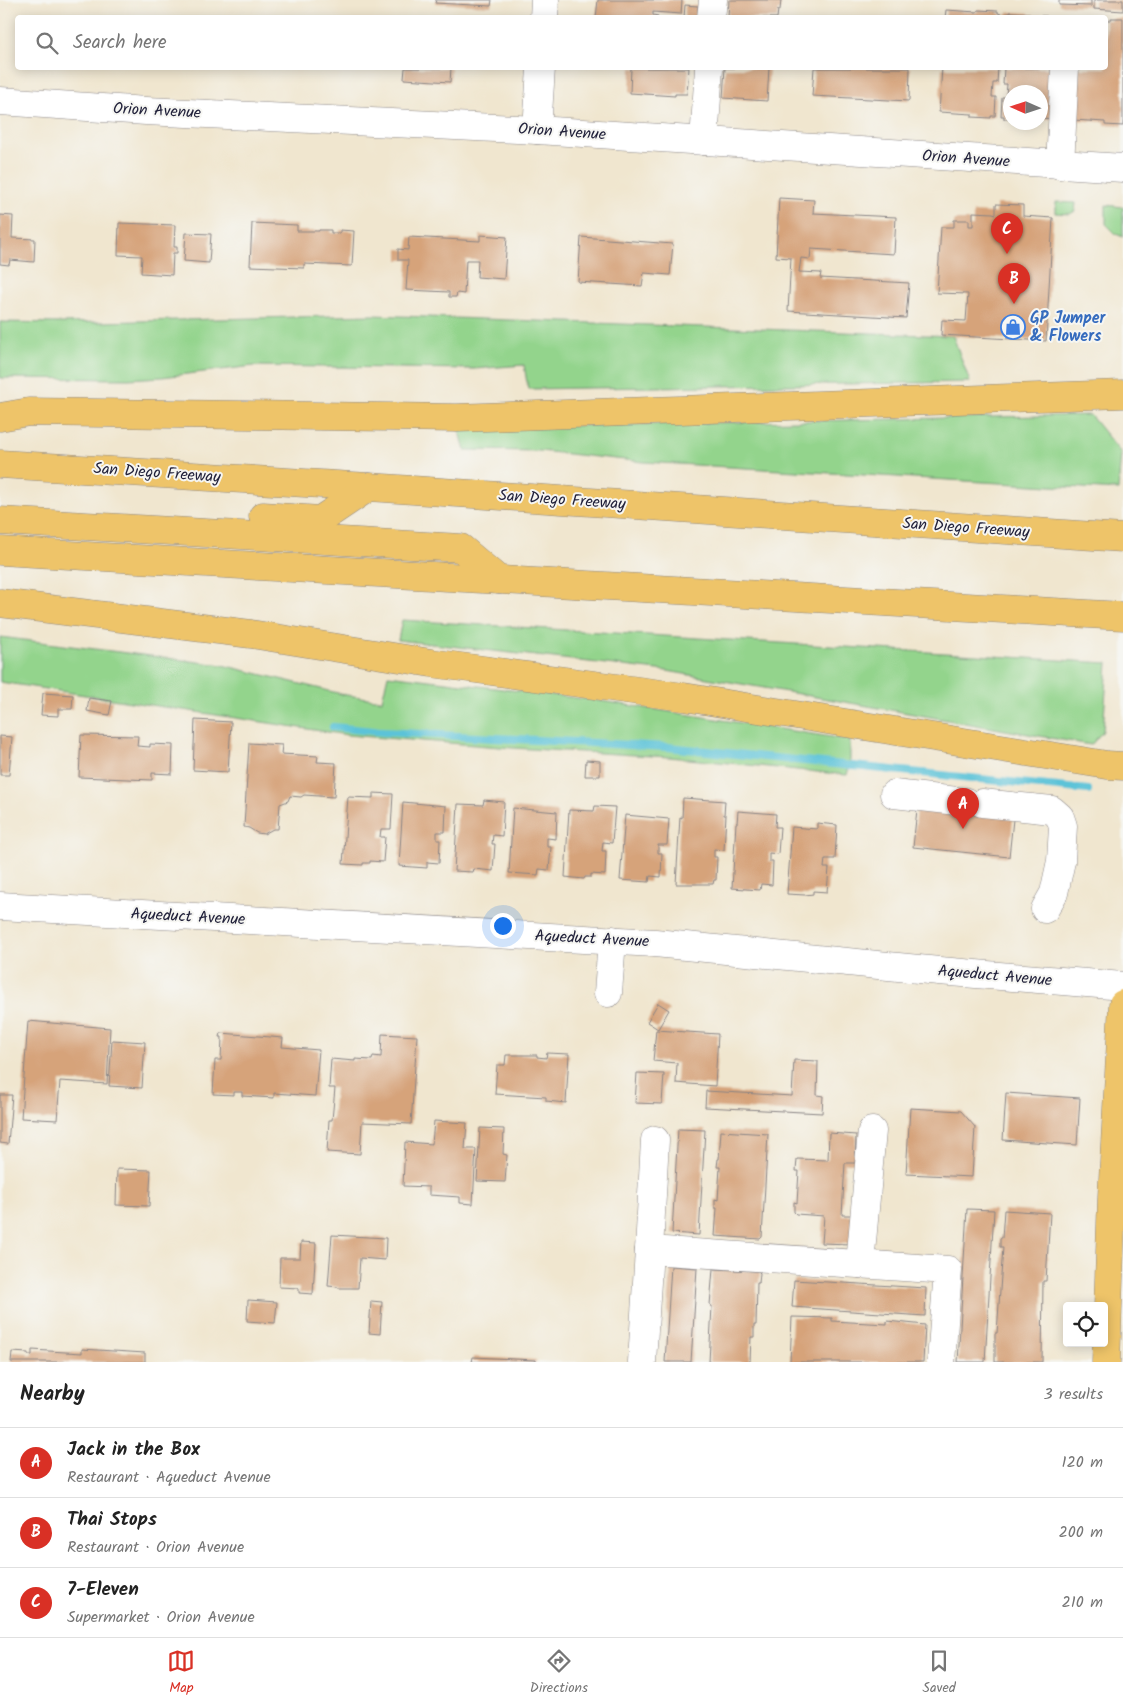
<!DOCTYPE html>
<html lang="en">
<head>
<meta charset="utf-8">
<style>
	body { margin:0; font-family:Kalam,sans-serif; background:#f2f2f2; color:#222 }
	.controls { position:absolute; right:15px; bottom:15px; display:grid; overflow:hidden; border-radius:5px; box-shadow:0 2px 12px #0003 }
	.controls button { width:45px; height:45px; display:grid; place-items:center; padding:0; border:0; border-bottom:1px solid #e0e0e0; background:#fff; color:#222; font:25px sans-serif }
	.compass { position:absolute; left:1003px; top:85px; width:45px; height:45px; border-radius:50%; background:#fff; box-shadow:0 2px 12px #0003; rotate:273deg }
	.you { position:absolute; left:502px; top:925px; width:18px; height:18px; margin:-12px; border:4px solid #fff; border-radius:50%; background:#1a73e8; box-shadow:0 0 0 8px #1a73e833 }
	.badge { display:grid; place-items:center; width:32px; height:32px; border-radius:50%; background:#d93025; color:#fff; font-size:16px; font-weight:700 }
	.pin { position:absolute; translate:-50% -41px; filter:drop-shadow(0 1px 2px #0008) }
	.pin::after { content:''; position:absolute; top:26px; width:18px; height:15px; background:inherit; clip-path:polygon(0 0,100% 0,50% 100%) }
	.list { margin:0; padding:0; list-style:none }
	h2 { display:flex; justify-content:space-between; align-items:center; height:65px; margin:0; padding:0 20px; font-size:21px }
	h2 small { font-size:16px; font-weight:400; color:#767676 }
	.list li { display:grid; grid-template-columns:32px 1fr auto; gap:15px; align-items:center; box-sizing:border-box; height:70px; padding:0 20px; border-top:1px solid #e0e0e0 }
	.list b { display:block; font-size:19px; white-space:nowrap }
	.list p { margin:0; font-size:16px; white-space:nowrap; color:#767676 }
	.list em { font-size:16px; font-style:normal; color:#767676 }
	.icon { flex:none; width:28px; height:28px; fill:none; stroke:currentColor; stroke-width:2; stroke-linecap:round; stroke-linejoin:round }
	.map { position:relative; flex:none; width:1123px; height:1362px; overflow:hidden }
	.search { position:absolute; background:#fff; box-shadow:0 2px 12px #0003; left:15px; right:15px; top:15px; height:55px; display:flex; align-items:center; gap:12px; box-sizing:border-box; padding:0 18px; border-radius:5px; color:#767676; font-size:19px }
	.sheet { height:275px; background:#fff }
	nav { display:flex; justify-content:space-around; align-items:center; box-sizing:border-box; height:70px; border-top:1px solid #e0e0e0; background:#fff; font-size:14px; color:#767676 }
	nav a { display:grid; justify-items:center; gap:2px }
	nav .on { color:#d93025 }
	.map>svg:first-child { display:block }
	.green { fill:#93d48c; stroke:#5a7b64 }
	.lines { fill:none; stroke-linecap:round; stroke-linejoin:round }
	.stream { stroke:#5bc3d8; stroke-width:8 }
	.building { fill:#d6a37a }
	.minor-casing { stroke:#898485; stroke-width:29 }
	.major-casing { stroke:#898485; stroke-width:29 }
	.highway-casing { stroke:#898485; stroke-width:29 }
	.minor { stroke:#fff; stroke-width:28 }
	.major { stroke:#eec469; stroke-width:28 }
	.highway { stroke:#eec469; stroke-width:28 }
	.labels { text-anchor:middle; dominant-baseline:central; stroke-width:4; stroke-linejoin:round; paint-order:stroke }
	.street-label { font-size:16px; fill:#22223b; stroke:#f6f6f2 }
	.shop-label { font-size:16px; font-weight:bold; fill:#366cbe; stroke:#f6f6f2; text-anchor:start }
</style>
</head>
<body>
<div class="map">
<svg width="1123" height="1362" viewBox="0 0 1123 1362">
	<rect width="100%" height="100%" fill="#f6f6f2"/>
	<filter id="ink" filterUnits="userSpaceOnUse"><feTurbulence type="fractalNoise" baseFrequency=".02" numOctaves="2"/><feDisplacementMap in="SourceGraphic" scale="10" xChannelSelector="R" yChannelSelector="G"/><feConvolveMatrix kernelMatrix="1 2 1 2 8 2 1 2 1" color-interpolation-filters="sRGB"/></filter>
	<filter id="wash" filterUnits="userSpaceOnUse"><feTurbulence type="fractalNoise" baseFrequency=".0096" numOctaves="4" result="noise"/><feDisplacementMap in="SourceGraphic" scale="20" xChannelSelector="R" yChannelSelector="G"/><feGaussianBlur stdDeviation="1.12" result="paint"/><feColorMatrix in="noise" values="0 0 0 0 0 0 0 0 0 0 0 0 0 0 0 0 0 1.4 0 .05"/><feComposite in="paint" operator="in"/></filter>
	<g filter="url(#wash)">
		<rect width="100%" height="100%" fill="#f0e6cf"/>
		<g class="green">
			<path d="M1056,202L1076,203L1075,211L1070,214L1056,213Z"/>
			<path d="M1106,205L1123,207V237L1116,234L1106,224Z"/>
			<path d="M372,315L953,336L970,382L528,389L524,365L474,369L254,366L162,377L128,379L0,378V322L62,323Z"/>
			<path d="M1090,415L1121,453L1118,490L644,462L540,451L465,450L459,428Z"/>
			<path d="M402,620L1108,663L1103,731L1091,745L667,671L398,640Z"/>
			<path d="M0,637L222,665L346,695L382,700L388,675L601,701L850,740V763L847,775L669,757L513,748L347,735L0,682Z"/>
		</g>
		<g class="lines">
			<path class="stream" d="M333,727L383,732L668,747L1088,790"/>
		</g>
		<g id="blocks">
			<g class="building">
				<path d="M436,0H492L491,6L435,3Z"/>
				<path d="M598,0H682L681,14L653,12V15L658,16L657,18H596Z"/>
				<path d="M729,0H781L780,10H778L777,18H728Z"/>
				<path d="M1059,0H1091V6L1059,5Z"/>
				<path d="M1094,0H1123V11L1094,9Z"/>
				<path d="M685,5L698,6V18H684Z"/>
				<path d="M946,10L977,12L978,10L998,11V13L1001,14V18H945Z"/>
				<path d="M1009,12L1029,13V15L1047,16V18H1006L1007,13L1009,14Z"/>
				<path d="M1111,18H1123V126L1105,125V122L1073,120L1076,68H1106V20H1111Z"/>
				<path d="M405,68H451L450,82L404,79Z"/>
				<path d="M631,68H689L687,94H675V96L630,93Z"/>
				<path d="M725,68H769L767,101L723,98Z"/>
				<path d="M814,68H910L909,101L812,96Z"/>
				<path d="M942,68H998L997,83H993L992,97H996L995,116H991V118L972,117V114L939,112Z"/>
				<path d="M1004,68H1058L1055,119L1040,118V92H1010V119H1004V116H1001L1002,97H1006L1007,84H1003Z"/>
				<path d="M779,198L814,200L813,213L896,217L894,254L811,249L810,259L801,258L799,272L821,273L820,278L909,283L906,318L788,311L791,258L776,257Z"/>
				<path d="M996,204L1023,205V216L1053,218L1046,341L941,335L942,320L966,321L968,294L937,293L941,227H954V220H969V226H973V212L993,213L996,214Z"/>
				<path d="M0,215L13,216L12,238L35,239L34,262L10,260L9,265L0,264Z"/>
				<path d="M119,223L175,225L174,247H177V253H173L172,275L141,273L142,256L118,255Z"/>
				<path d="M252,223L297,225V231H319V230H331V233H340V230L354,231L352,266L304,264V268L250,266Z"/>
				<path d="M186,233L211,234L209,263L184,261Z"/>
				<path d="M480,235L507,237L504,279L477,277L478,260H466L464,294L457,293L456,297H449V292L406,290L408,260H398V249L408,250L409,237L480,241Z"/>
				<path d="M581,237L673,244L670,275L644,273L642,286L578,282Z"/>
				<path d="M43,693L73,695L72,709H58V716L41,715Z"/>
				<path d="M89,698L112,701L109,715L87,711Z"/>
				<path d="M195,720L231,722L228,772L193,770Z"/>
				<path d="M81,735L138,736L137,746L150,747V744L173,745L172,774L152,773V780L79,777Z"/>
				<path d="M0,736L12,737L9,775H0Z"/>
				<path d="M249,743L282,745L281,754L318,756L317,762L336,763L334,797L304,795L301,797L290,796L288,801L280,804L278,829H273L264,834L257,833L249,828L244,827Z"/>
				<path d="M586,760L600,761V776H585Z"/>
				<path d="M373,793L393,794L391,829H381L380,837H385L383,862L370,861V863H363V865L343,864L348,797L373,798Z"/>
				<path d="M683,798L725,801L724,815H726L724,850L714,849V857H717L716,880H714L713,884H676L680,817L682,818Z"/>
				<path d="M484,800L504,802L502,836L493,835L492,844H495L493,871L474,869L473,872L454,871L458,804L483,805Z"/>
				<path d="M918,800L1014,810L1009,857L913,847Z"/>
				<path d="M403,802L446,806L445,832H437V840H440L439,863L427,862V868L399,866Z"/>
				<path d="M595,806L615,807L612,843L603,842L602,851H606L605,875L591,874V877H585L584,879L565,877L569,810L594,811Z"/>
				<path d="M513,808L557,812L556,839L547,838V847H551L549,870L539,869L538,875L509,873Z"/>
				<path d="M738,811L776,814L775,827H780L778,854L769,853V861H773L772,885L761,884L760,890L732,888L736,823H737Z"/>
				<path d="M625,815L669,819L667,845H658V853H662L661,877L650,876L649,882L620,880Z"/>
				<path d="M817,823L837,825L835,859H825L824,868H829L827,892L813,891V894L805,895L787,894L792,827L817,829Z"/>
				<path d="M658,1003L669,1010L658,1029L647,1022Z"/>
				<path d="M28,1021L110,1028L107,1084L60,1081L57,1120L21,1118Z"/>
				<path d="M656,1030L718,1034L715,1086L676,1083L677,1063L653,1061Z"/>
				<path d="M221,1033L283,1038L282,1047L319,1050L315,1096L274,1093V1098L242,1096V1092H234V1095L213,1094L215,1060H221L222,1037H220Z"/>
				<path d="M382,1034L417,1036L411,1124L362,1122L360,1154L327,1152L329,1120H332L335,1088H329L331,1059L355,1061V1059L372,1060L373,1056L381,1057Z"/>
				<path d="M112,1040L145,1042L142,1088L109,1086Z"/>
				<path d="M547,1053L569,1054L566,1103L546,1101V1097L495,1094L497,1065H505L506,1055H537V1057L546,1058Z"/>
				<path d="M794,1060L818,1061L817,1095L823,1096L822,1113L705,1107L706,1091L792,1096Z"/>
				<path d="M637,1073L664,1074L662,1104L635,1103Z"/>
				<path d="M1006,1093L1080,1098L1077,1145L1003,1140Z"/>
				<path d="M0,1095H12L8,1144L0,1143Z"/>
				<path d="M910,1108L961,1111L975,1127L972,1177L906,1174Z"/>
				<path d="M434,1121L467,1123L465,1149H476L473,1204L460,1203V1197L429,1195V1187L403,1186L405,1142L432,1144Z"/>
				<path d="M480,1128L504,1129L503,1154L507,1155L505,1182L477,1181Z"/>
				<path d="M678,1129L705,1130L699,1235L672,1233Z"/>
				<path d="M721,1131L768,1134L762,1237L760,1239L715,1236L717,1208H715V1199L718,1200L720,1167H717L718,1159H719Z"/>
				<path d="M829,1133L856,1135L855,1163H845L842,1215H852L850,1244L822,1243L824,1216L796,1214L794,1212V1202L797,1203L799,1171H796L797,1159L828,1160Z"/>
				<path d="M117,1169L151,1170L149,1206L116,1205Z"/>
				<path d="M967,1209L994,1210L985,1362H958Z"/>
				<path d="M1004,1210L1050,1213L1046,1281H1043L1042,1362H995V1333H997L1003,1247H1000V1238H1002Z"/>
				<path d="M332,1235L386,1238L385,1260L360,1258L358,1288H338V1287L328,1286Z"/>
				<path d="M301,1242L316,1243L313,1294L299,1293V1288L279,1287L280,1258H300Z"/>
				<path d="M671,1266L697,1268L691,1362H665Z"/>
				<path d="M713,1269L758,1271L760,1273L759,1283H757L756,1325H754V1337H751L750,1362H709L712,1306L710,1305Z"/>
				<path d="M794,1280L926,1288L925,1316L792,1307Z"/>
				<path d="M248,1300L277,1302L275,1323L247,1321Z"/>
				<path d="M371,1301L382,1302L380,1334L369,1333Z"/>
				<path d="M792,1317L832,1318V1321L887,1324V1321L925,1325L923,1362H790Z"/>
				<path d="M82,1349L145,1353V1362H11L12,1352L28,1353V1355H32V1350L82,1353Z"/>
				<path d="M473,1357L536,1360V1362H472Z"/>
			</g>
		</g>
	</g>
	<g filter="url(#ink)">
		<use href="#blocks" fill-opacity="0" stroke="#898485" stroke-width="1"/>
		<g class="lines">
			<defs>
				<g id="minor">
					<path d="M544,18L545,0"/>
					<path d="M711,18L713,0"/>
					<path d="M0,101L146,111L537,130L1123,168"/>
					<path d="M537,130L541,68"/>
					<path d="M704,141L709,68"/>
					<path d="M1060,165L1065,68"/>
					<path d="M894,794L966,802"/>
					<path d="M982,803L1052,810L1060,817L1063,826L1061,861L1054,893L1045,909"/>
					<path d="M0,906L655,943L939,971L1123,986"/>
					<path d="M608,993L612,940"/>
					<path d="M649,1250L655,1140"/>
					<path d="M860,1264L872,1131"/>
					<path d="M642,1362L649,1250L948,1270L941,1362"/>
				</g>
				<path id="major" d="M1106,1362L1112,1196L1123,1004"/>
				<g id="highway">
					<path d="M0,417L29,412L457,418L1123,394"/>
					<path d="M0,464L369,487L1123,538"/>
					<path d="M263,516L320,520L369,487"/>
					<path d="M0,521L461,548L499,580"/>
					<path d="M0,551L1123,616"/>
					<path d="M0,603L251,634L431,663L684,697L1107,765L1123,766"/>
				</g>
			</defs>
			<use href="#minor" class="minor-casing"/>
			<use href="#major" class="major-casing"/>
			<use href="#highway" class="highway-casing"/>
			<use href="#minor" class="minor"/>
			<use href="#major" class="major"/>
			<use href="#highway" class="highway"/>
		</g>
	</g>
	<defs>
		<symbol id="shop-ring" viewBox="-11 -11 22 22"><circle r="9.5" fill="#f6f6f2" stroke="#3f7fe0" stroke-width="1.5"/><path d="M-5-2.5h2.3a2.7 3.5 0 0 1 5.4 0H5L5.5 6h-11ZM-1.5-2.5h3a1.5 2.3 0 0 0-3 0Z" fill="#3f7fe0"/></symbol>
	</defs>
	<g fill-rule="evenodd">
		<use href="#shop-ring" x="999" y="313" width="28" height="28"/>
	</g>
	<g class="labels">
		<g class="street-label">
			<text transform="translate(157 111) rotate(3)">Orion Avenue</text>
			<text transform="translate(562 132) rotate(4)">Orion Avenue</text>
			<text transform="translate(966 159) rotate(4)">Orion Avenue</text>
			<text transform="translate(157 473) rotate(4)">San Diego Freeway</text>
			<text transform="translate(562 500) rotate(4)">San Diego Freeway</text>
			<text transform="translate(966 528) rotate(4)">San Diego Freeway</text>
			<text transform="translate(188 917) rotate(3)">Aqueduct Avenue</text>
			<text transform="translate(592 939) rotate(3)">Aqueduct Avenue</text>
			<text transform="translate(995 976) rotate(5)">Aqueduct Avenue</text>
		</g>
		<g class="shop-label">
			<text x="1030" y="318">GP Jumper<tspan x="1030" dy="18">&amp; Flowers</tspan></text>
		</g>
	</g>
</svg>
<div class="controls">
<button><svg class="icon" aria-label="locate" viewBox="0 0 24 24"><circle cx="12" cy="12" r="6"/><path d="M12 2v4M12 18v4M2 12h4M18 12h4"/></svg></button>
</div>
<svg class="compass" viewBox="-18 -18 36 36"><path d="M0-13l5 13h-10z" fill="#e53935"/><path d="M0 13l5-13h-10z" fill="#767676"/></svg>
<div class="you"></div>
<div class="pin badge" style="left:963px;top:829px">A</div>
<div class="pin badge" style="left:1014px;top:304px">B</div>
<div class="pin badge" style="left:1007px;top:254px">C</div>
<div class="search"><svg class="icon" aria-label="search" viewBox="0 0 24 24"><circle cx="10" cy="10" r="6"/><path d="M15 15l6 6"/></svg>Search here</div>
</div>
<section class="sheet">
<h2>Nearby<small>3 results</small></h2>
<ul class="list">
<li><span class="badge">A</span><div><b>Jack in the Box</b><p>Restaurant · Aqueduct Avenue</p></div><em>120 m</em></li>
<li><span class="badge">B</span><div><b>Thai Stops</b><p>Restaurant · Orion Avenue</p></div><em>200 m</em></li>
<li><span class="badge">C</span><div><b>7-Eleven</b><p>Supermarket · Orion Avenue</p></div><em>210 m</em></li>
</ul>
</section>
<nav>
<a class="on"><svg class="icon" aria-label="map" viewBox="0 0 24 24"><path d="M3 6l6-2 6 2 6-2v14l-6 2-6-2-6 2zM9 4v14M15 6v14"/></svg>Map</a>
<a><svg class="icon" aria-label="directions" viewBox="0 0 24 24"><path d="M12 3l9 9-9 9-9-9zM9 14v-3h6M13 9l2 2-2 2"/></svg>Directions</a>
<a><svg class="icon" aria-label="saved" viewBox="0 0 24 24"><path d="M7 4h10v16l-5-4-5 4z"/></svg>Saved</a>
</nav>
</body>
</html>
